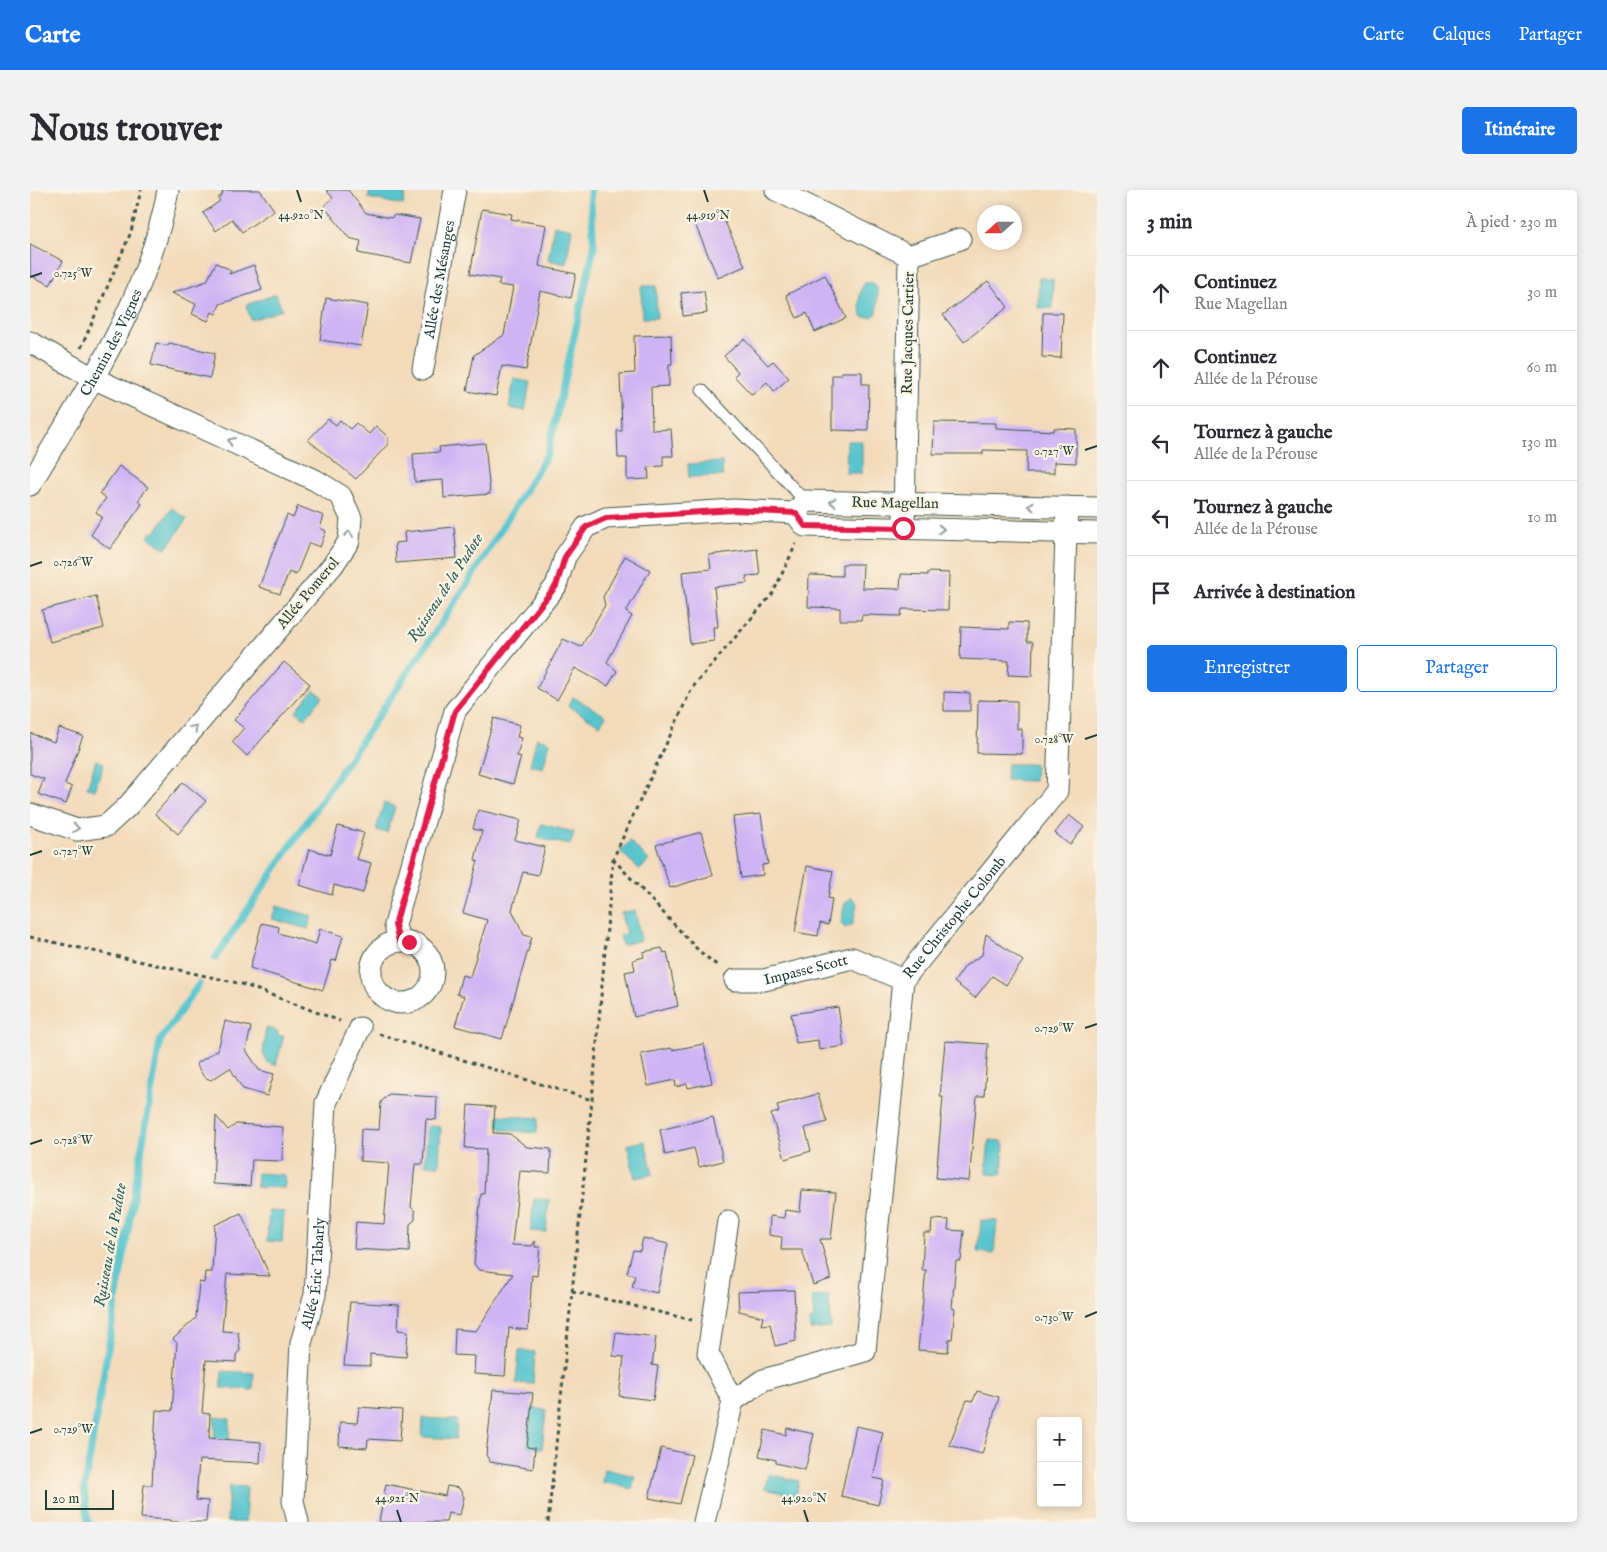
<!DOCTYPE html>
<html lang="fr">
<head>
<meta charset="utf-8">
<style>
	body { margin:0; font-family:"IM FELL English",serif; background:#f2f2f3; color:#2b2b33 }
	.controls { position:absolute; right:15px; bottom:15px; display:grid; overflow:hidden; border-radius:5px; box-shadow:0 2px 8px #0003 }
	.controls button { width:45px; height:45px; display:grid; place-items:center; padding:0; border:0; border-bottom:1px solid #e1e1e2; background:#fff; color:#2b2b33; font:25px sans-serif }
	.compass { position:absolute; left:947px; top:15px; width:45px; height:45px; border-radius:50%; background:#fff; box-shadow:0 2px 8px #0003; rotate:249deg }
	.scale { position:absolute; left:15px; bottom:12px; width:69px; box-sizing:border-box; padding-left:5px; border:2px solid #1f3d34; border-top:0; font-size:14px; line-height:18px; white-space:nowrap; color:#1f3d34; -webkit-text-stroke:4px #fcf5e5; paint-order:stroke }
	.stop { position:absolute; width:15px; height:15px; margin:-11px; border:4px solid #e11d48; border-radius:50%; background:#fff }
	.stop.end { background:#e11d48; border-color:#fff; box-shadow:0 1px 5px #0008 }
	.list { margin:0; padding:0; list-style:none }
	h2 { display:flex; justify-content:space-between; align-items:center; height:65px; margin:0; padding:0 20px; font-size:21px }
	h2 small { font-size:16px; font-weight:400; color:#7c7c81 }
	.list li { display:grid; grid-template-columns:32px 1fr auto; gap:15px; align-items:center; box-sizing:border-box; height:75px; padding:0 20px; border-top:1px solid #e1e1e2 }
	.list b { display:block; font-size:19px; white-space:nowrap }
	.list p { margin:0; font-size:16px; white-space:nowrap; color:#7c7c81 }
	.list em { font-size:16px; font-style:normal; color:#7c7c81 }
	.actions { display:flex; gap:10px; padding:15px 20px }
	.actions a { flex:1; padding:11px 0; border:1px solid #1a73e8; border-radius:5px; text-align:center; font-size:18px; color:#1a73e8 }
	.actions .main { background:#1a73e8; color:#fff }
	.icon { flex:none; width:28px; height:28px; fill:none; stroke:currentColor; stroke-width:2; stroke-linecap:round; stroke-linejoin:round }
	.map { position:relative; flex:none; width:1067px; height:1332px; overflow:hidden; border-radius:5px }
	header { display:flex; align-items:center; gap:30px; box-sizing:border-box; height:70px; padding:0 25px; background:#1a73e8; color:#fff }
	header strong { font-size:24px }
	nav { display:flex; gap:28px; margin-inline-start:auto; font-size:18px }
	.intro { display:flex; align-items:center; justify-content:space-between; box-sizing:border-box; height:120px; padding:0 30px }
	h1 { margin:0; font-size:35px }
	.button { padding:12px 22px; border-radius:5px; background:#1a73e8; color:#fff; font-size:18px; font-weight:700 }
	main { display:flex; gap:30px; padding:0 30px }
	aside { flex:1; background:#fff; border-radius:5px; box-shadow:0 2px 8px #0003 }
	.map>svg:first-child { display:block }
	.water { fill:#58c5ce; stroke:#3c8181 }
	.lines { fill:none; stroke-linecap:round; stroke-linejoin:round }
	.stream { stroke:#58c5ce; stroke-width:7 }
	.building { fill:#ceb4f5 }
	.lane-casing { stroke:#3f5548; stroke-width:13 }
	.street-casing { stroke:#3f5548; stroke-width:23 }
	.path { stroke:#3f5548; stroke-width:3; stroke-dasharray:4 4; stroke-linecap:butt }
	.lane { stroke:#fff; stroke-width:11 }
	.street { stroke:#fff; stroke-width:21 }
	.oneway { stroke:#8f9e9a }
	.route { stroke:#e11d48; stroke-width:6 }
	.ticks { fill:none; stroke:#1f3d34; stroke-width:2 }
	.labels { text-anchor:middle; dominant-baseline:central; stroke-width:4.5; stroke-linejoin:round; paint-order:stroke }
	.street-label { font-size:15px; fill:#1f3d34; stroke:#fcf5e5 }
	.water-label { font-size:16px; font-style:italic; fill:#2d5f5a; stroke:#fcf5e5 }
	.ticks-label { font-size:12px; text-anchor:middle; fill:#1f3d34; stroke:#fcf5e5; stroke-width:4.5; stroke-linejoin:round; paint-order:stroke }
</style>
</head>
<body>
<header>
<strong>Carte</strong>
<nav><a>Carte</a><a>Calques</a><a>Partager</a></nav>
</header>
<div class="intro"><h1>Nous trouver</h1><a class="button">Itinéraire</a></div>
<main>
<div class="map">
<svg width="1067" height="1332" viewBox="0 0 1067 1332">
	<rect width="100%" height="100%" fill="#fcf5e5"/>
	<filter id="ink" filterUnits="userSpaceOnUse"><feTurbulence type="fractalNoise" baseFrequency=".02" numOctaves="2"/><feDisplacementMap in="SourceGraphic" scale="10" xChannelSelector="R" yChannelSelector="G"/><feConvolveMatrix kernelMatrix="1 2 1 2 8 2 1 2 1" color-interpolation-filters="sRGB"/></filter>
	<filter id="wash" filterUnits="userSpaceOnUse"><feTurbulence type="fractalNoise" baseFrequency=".0096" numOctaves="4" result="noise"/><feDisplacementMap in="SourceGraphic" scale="20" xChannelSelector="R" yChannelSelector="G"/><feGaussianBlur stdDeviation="1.12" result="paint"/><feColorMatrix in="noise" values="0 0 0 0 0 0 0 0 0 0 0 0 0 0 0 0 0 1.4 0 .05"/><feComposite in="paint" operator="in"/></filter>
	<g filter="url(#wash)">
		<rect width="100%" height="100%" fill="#f3dabb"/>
		<g class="water">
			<path d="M340,0H376L373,15L338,8Z"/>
			<path d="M524,35L542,39L536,74L518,70Z"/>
			<path d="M1009,88L1023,89V118H1008Z"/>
			<path d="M835,93H844L848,100L847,123L842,127H833C828,119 828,100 835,93Z"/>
			<path d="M611,96H626L627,128H612Z"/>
			<path d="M246,104L252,120L221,130L216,115Z"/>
			<path d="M484,189L500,192L495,221L479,218Z"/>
			<path d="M817,251H832V283H816Z"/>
			<path d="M692,272L693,286L659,287L658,274Z"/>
			<path d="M142,318L157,329L136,359L118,347L122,342L124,343Z"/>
			<path d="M284,500L293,507L275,528L266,521Z"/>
			<path d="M543,507L576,526L570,535L538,516Z"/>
			<path d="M507,548L520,552L513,578L500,575Z"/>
			<path d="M66,570L74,573L65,600L57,598Z"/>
			<path d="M977,574H1005L1004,591L976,590Z"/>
			<path d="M354,613L365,617L357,643L346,640Z"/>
			<path d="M511,634L544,642L540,655L508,648Z"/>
			<path d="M600,651L619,670L610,680L590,661Z"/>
			<path d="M822,707L827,713L823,734L815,738L811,732L815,713Z"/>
			<path d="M246,716L282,726L278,739L242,729Z"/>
			<path d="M605,720L611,750L592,755L590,745L596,744L591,723Z"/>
			<path d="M236,838L248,841L247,845L254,846L246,875L237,872L233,864Z"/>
			<path d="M469,925L508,928L507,943L472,940L468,936Z"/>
			<path d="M398,936L411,937L409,975H395Z"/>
			<path d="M959,950L972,951L974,954L972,983L970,985L957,984L956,981Z"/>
			<path d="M615,951L623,984L605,988L597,955Z"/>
			<path d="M227,983L255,985V998L226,997Z"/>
			<path d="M504,1009L519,1010L516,1042L500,1041Z"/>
			<path d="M239,1021L254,1022L252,1052L237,1051Z"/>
			<path d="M951,1030L967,1031L964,1064L948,1062Z"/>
			<path d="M799,1106L801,1138L780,1140V1130H784L782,1107Z"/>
			<path d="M489,1160L505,1162L503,1194L486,1193Z"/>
			<path d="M192,1181L224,1183L223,1200L191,1198Z"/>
			<path d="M501,1218L516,1220L512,1259L497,1257Z"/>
			<path d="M185,1227L200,1229L199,1257L184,1256Z"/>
			<path d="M393,1228L427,1230L426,1249L392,1247Z"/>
			<path d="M574,1279L605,1286L602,1299L572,1292Z"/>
			<path d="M738,1284L769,1291L766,1306L735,1299Z"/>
			<path d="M199,1296L217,1297L215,1332H197Z"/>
		</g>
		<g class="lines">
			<g class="stream">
				<path d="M185,768L436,396L518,263L564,57L560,0"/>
				<path d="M58,1332L54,1300L130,851L169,794"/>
			</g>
		</g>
		<g id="blocks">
			<g class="building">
				<path d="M193,0H230L244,20L212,42L202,29L186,41L173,23L190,11L188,8L192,5Z"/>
				<path d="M296,0H318L336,23L361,28L365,25L390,29L381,73L328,63L331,51L319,48L294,16L303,8Z"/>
				<path d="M452,19L482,24L481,29L516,35L509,76L546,84L541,108L510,101L496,180L472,176L466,206L437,201L444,165L474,145L483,97L468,95L470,89L440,84Z"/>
				<path d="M690,21L715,76L688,88L664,32Z"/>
				<path d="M0,54L33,71L20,95L0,85Z"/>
				<path d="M186,73L201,80L199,84L224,75L232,100L190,114L186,124L182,122L178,131L162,124L166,114L142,103L177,91Z"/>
				<path d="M795,85L816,128L785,142L777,123L767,128L756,105Z"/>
				<path d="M958,91L978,117L934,152L913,125Z"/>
				<path d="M674,101L677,123L653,126L651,103Z"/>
				<path d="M296,108L338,115L331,156L290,150Z"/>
				<path d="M1013,123H1033L1031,168L1012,167Z"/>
				<path d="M641,145L642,174H639V196L621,197L622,240L641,239L643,266H633V276L618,277L619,289L597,290V268H588L587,241H592L590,184L605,183L604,146Z"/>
				<path d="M714,149L738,175L743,171L759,188L744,201L737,192L722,205L704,186L708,182L694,166Z"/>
				<path d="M126,153L138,156L139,153L185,163L180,188L121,175Z"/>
				<path d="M811,182H832V194H839L838,241L802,240V185H811Z"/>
				<path d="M298,229L306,235L310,230L320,239L326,233L339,244L346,236L358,247V254L326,289L278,250Z"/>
				<path d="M904,232L966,233V238L1024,241V238L1046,239V273L1024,272V283H996L997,261L953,260V264H903Z"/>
				<path d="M455,253L460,304L414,308L413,290L385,292L383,264L410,262L409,257Z"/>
				<path d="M89,276L118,297L108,311L112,314L80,359L61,345L72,327L66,322L76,308L70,303Z"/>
				<path d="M268,316L294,326L290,338L296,341L290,357L279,353L266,385L259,382L250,404L229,397L257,325L263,328Z"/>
				<path d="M424,337L427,368L366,373L365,353L375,352L374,342Z"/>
				<path d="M727,359L730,385L716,386L717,393L684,397L688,437H683L684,451L660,454L652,382L681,379L679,365Z"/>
				<path d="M595,366L620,380L596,422L602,426L577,472L587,481L578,496L545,478L527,510L507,498L533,449L551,457L575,415L573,407Z"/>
				<path d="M812,374H833L832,398L870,399L871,384L898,385V382L919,383L918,420L872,419L871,426L832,425L831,430H810V418L778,417L779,385L812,386Z"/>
				<path d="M66,406L74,438L20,452L12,420Z"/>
				<path d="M979,432L997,433V452H1003L1002,486L978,485L979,471L930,469L931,437L979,439Z"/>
				<path d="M254,472L280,494L217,566L202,552L214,538L204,530Z"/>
				<path d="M914,502L940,503V521H914Z"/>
				<path d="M948,510L987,511V539H992V564L947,563Z"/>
				<path d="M464,528L490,535L487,547L492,548L487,566L491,567L483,594L448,584Z"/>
				<path d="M29,538L53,546L35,594L42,597L36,614L8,604L14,589L0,584V543L24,552Z"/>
				<path d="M153,592L176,611L148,644L125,624Z"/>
				<path d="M448,620L491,630L485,650L515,657L508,685L493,682L482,720L494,745L502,747L472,849L425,836L434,806L427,804L432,785L440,787L457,730L433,723L448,671L445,670L452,641L443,639Z"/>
				<path d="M731,624L738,674L732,675L733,685L711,688L703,627Z"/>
				<path d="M1039,625L1054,637L1040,655L1025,643Z"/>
				<path d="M308,636L334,643L326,669L341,673L333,703L304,695L302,705L269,695L279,659L300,665Z"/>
				<path d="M671,642L683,685L640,698L626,655Z"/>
				<path d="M777,676L803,681L798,708L802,709L798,735L790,733L788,746L765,742Z"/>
				<path d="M232,733L249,737L248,743L286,754L290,739L313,746L306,771L302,770L293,800L220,778Z"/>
				<path d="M956,744L993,771L976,795L962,786L945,808L924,792L936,775L952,765Z"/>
				<path d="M632,758L634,763L637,762L648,816L604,827L595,782L605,780L603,770L614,767L613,762Z"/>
				<path d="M808,817L814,856L789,860L788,850L766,853L761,824Z"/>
				<path d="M195,831L221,837L216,860L229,880L244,884L237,906L213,899L200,878L181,890L174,887L166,874L188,860Z"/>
				<path d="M915,851L958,854L954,906H947L939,991L906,988L913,907H910Z"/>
				<path d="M674,854L682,893L658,898L657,894L646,897L645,890L618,896L611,864L641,858L642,860Z"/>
				<path d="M359,904L407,907L406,930L396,929L393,974H385L381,1017L385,1021V1030L380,1034L379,1062L324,1059L326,1032L354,1034L359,973L330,971L331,939L349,940L351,912Z"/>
				<path d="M788,904L797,932L775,938L781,961L755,969L741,924L749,922L747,915Z"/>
				<path d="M438,915L465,917L463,943L480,944L497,957L521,959L520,983L490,981L482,1055L502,1056L505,1051V1057H510L507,1086L502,1085L498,1140L479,1138L475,1186L444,1184L445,1166L424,1165L425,1139L446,1141L483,1084L449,1080L444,1074L451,1004H454L456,959L435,958Z"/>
				<path d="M186,926L198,940L206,934L253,937L252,971L222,970L220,996L183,994Z"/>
				<path d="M683,927L693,971L669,977L664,958L635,965L630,940Z"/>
				<path d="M772,1000L806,1002L801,1049H790L801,1089L783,1095L772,1060H751L752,1047L739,1045L740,1026L754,1028L755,1020L770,1022Z"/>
				<path d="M211,1023L240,1086L197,1084L192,1141L208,1142L210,1160L206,1165V1172L176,1170L172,1223L180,1224L179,1248L231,1252L230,1273L169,1270L166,1310L178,1311L176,1332H141V1330L111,1328L114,1295H122L126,1220L142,1221L147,1153L143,1149L166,1128L169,1092L174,1093L175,1082H182L185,1035Z"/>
				<path d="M902,1029L919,1030L918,1040L934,1041L931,1071H926L922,1118L925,1119L922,1149H919L918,1162L888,1160L896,1080H892L894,1043H901Z"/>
				<path d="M613,1048L638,1054L627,1103L602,1097L605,1085L597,1083L603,1060L610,1061Z"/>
				<path d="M764,1100L766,1151L745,1156L740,1134L731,1135L733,1127L709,1121L708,1102Z"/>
				<path d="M320,1112L369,1115L368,1140L378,1141L376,1167L340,1164V1176L314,1175Z"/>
				<path d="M586,1142L626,1147L622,1175L628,1176L623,1210L589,1206L594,1167L583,1166Z"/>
				<path d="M463,1200L503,1203L497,1257L505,1258L503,1279L460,1272L456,1265Z"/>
				<path d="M947,1201L969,1207L952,1264L919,1255L937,1210L943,1211Z"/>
				<path d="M329,1217L372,1220L370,1251L338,1249L337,1258L309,1256L310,1232L327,1233Z"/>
				<path d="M826,1236L853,1242L843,1288L854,1290L848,1315L811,1306Z"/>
				<path d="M757,1238L784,1244L775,1280L746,1273V1270L729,1266L735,1240L756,1245Z"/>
				<path d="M631,1258L662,1265L650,1314L619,1308Z"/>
				<path d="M356,1294L415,1306L417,1296L429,1298L434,1307L430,1325L418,1323L416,1332H349Z"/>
			</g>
		</g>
	</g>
	<g filter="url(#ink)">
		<use href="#blocks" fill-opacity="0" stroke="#3f5548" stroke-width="1"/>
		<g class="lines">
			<defs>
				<path id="lane" d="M672,200L775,311"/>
				<g id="street">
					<path d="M746,0L879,66L874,328"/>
					<path d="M879,66L930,49"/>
					<path d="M0,152L63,188L285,290L311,306L321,328L319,351L303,375L97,617L76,636L47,640L0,624"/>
					<path id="s1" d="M393,179L425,0"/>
					<path id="s2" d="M0,295C54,203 119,108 138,0"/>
					<path d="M1067,318L775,311L765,323L775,336L1067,343"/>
					<circle cx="372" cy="782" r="31"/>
					<path d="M369,751L365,735L425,521L526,396L535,367L556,337L576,328L704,320L765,323"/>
					<path id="s3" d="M705,790H734L822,768L873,790"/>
					<path d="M698,1031L678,1163L703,1211"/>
					<path id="s4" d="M268,1332L263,1311L271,1153L285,1105L296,913L330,838"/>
					<path id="s5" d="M674,1332L703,1211L733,1190L835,1161L873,790L1027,601L1037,317"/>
				</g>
			</defs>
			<use href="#lane" class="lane-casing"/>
			<use href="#street" class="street-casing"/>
			<g class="path">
				<path d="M51,158L101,42L111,0"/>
				<path d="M583,669L669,761L689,777"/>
				<path d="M0,747L212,794L310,831"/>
				<path d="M349,844L562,910"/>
				<path d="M542,1101L662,1130"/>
				<path d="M518,1332L562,910L583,669L662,498L743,403L766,354"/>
			</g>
			<use href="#lane" class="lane"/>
			<use href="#street" class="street"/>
		</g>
		<defs><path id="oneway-chevron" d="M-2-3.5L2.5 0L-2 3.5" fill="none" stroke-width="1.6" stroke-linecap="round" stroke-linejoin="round" transform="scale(1.25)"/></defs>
		<g class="oneway">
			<use href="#oneway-chevron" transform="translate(201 251) rotate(-155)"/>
			<use href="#oneway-chevron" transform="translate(803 312) rotate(-178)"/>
			<use href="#oneway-chevron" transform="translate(1001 316) rotate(-179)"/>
			<use href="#oneway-chevron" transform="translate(911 339) rotate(2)"/>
			<use href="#oneway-chevron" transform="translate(319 344) rotate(-82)"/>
			<use href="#oneway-chevron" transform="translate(164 538) rotate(-50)"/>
			<use href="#oneway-chevron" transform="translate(46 638) rotate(7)"/>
		</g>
	</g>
	<g class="lines" filter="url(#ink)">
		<path class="route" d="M379,752L369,751L365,735L425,521L526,396L535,367L556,337L576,328L704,320L766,323L775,336L873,338"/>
	</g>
	<path class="ticks" d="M267,0L271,12M674,0L678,12M0,87L12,83M1055,260L1067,256M0,376L12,372M1055,549L1067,545M0,665L12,661M1055,838L1067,834M0,954L12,950M1055,1127L1067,1122M0,1243L12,1239M367,1320L371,1332M774,1320L778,1332"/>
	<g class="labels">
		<g class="street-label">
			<text stroke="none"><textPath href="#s1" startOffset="91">Allée des Mésanges</textPath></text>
			<text transform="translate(878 143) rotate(-89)">Rue Jacques Cartier</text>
			<text stroke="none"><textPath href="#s2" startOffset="164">Chemin des Vignes</textPath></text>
			<text transform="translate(865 313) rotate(1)">Rue Magellan</text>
			<text transform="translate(278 403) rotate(-50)">Allée Pomerol</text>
			<text stroke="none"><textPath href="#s5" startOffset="721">Rue Christophe Colomb</textPath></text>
			<text stroke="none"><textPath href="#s3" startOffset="72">Impasse Scott</textPath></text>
			<text stroke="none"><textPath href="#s4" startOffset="251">Allée Éric Tabarly</textPath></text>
		</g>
		<g class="water-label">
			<text transform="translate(416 398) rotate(-57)">Ruisseau de la Pudote</text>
			<text transform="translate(81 1055) rotate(-80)">Ruisseau de la Pudote</text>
		</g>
	</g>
	<g class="ticks-label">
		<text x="271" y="29">44.920°N</text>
		<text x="678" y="29">44.919°N</text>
		<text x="43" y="87">0.725°W</text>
		<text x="1024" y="265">0.727°W</text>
		<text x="43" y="376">0.726°W</text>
		<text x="1024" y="553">0.728°W</text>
		<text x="43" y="665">0.727°W</text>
		<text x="1024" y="842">0.729°W</text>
		<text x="43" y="954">0.728°W</text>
		<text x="1024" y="1131">0.730°W</text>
		<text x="43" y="1243">0.729°W</text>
		<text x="367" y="1312">44.921°N</text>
		<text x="774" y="1312">44.920°N</text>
	</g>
</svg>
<div class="controls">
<button>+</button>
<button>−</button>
</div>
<svg class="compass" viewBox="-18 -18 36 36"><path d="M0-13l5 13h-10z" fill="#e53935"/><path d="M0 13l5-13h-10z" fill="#7c7c81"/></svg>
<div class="scale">20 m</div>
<div class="stop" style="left:873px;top:338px"></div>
<div class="stop end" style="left:379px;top:752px"></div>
</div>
<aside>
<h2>3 min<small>À pied · 230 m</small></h2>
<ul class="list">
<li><svg class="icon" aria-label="ahead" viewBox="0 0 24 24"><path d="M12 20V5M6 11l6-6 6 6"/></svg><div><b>Continuez</b><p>Rue Magellan</p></div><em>30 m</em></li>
<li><svg class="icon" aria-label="ahead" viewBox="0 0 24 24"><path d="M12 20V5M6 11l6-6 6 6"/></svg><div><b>Continuez</b><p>Allée de la Pérouse</p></div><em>60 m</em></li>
<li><svg class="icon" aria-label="left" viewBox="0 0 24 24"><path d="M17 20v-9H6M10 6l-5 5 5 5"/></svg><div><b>Tournez à gauche</b><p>Allée de la Pérouse</p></div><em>130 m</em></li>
<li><svg class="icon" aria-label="left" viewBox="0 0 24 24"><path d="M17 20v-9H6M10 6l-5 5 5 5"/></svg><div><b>Tournez à gauche</b><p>Allée de la Pérouse</p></div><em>10 m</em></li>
<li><svg class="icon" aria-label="arrive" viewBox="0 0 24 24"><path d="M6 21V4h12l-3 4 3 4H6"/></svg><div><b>Arrivée à destination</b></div></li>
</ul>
<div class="actions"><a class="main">Enregistrer</a><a>Partager</a></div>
</aside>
</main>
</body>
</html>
